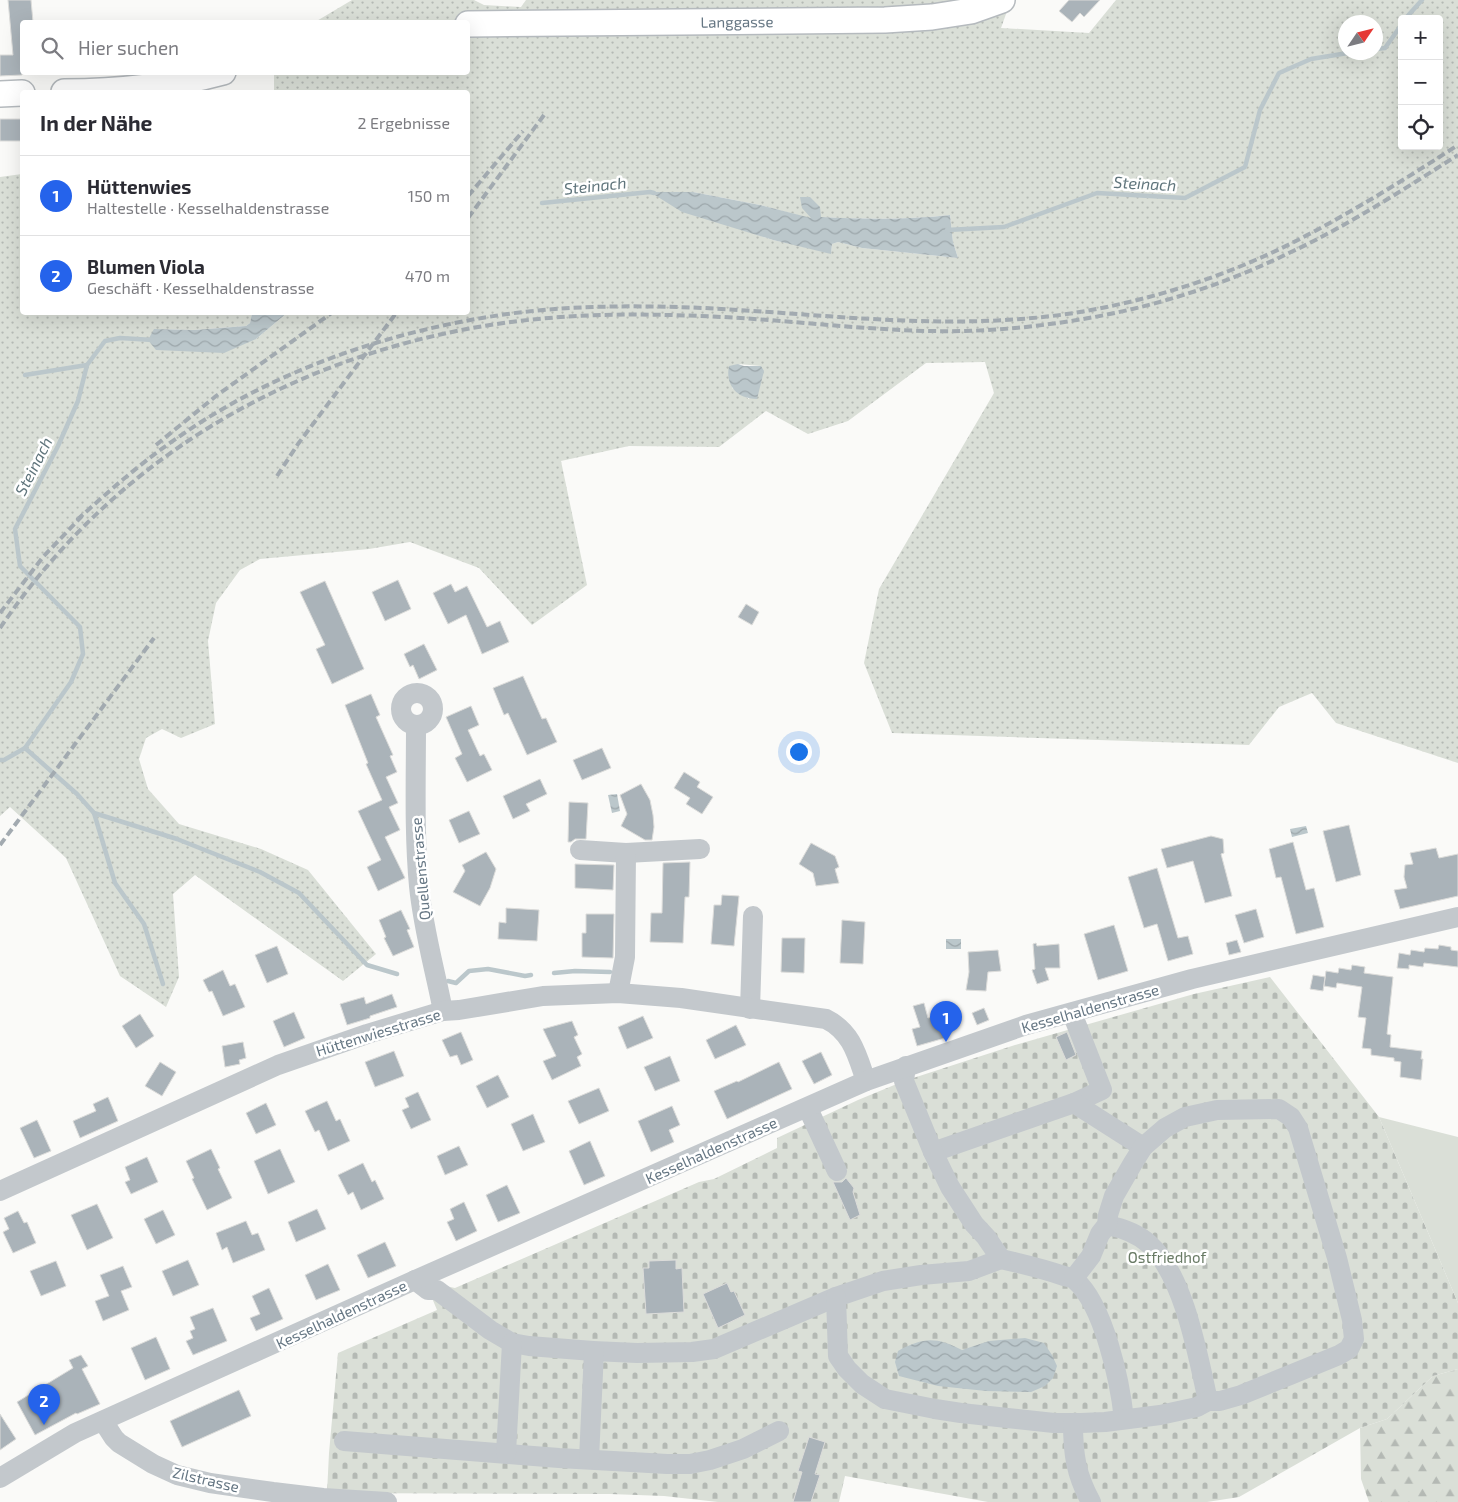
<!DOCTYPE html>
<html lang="de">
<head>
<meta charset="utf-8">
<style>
	body { margin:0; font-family:"Exo 2",sans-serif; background:#f2f2f3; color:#2b2b33 }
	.controls { position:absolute; right:15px; top:15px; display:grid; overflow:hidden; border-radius:5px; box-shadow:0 5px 20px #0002 }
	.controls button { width:45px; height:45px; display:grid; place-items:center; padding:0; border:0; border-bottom:1px solid #e1e1e2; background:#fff; color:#2b2b33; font:25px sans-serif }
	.compass { position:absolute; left:1338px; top:15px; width:45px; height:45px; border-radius:50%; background:#fff; box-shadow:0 5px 20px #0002; rotate:55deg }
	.you { position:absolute; left:798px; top:751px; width:18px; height:18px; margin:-12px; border:4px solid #fff; border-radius:50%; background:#1a73e8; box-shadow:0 0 0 8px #1a73e833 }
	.badge { display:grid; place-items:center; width:32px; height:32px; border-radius:50%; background:#2563eb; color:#fff; font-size:16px; font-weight:700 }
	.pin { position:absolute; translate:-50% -41px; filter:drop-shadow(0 1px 2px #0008) }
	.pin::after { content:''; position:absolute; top:26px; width:18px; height:15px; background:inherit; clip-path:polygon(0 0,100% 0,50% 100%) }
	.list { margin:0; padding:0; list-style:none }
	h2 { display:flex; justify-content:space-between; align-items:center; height:65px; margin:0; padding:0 20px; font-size:21px }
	h2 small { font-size:16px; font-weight:400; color:#7c7c81 }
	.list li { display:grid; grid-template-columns:32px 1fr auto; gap:15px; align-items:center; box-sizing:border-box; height:80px; padding:0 20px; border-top:1px solid #e1e1e2 }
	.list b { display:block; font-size:19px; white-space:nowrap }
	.list p { margin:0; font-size:16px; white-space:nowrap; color:#7c7c81 }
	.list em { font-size:16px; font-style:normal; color:#7c7c81 }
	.icon { flex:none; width:28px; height:28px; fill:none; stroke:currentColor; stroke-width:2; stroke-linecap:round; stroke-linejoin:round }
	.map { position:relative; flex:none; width:1458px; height:1502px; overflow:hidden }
	.search { position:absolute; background:#fff; box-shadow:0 5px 20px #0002; left:20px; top:20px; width:450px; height:55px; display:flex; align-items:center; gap:12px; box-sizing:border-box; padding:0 18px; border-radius:5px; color:#7c7c81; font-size:19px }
	.panel { position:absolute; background:#fff; box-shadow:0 5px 20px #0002; left:20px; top:90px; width:450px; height:225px; border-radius:5px }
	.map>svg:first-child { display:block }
	.grass { fill:url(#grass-dots); fill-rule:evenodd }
	.forest { fill:url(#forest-firs) }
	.cemetery { fill:url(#cemetery-stones) }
	.garden { fill:#dadfd7 }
	.water { fill:url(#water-waves) }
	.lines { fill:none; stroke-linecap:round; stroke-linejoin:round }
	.stream { stroke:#bbc7cb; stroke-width:4.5 }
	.building { fill:#aab3b9; stroke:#dcdcda }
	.major-casing { stroke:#b5babe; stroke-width:28 }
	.minor { stroke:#c3c8cc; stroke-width:20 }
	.major { stroke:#fff; stroke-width:25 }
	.rail { stroke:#a2aab0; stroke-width:4; stroke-dasharray:8 4; stroke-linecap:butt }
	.labels { text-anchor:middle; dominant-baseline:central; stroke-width:5; stroke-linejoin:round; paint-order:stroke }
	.street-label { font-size:15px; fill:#657683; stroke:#fff }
	.park-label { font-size:15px; fill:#687a64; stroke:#fff }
	.water-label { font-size:16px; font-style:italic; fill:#60757c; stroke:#fff }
</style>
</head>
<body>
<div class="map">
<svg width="1458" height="1502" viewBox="0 0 1458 1502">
	<defs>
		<pattern id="grass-dots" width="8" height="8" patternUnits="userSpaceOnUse" patternTransform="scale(1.25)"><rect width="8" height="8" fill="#dadfd7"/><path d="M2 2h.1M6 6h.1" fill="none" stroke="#b4b9b4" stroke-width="1.8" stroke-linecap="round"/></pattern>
		<pattern id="forest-firs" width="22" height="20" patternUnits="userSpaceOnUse" patternTransform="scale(1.25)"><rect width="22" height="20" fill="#dadfd7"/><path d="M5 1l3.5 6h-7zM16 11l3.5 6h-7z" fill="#b4b9b4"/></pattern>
		<pattern id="cemetery-stones" width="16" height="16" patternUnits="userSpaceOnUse" patternTransform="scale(1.25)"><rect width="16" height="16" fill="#dadfd7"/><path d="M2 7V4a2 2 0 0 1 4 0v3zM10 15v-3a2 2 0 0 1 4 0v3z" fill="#b4b9b4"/></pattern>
		<pattern id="water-waves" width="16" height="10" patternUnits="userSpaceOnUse" patternTransform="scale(1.25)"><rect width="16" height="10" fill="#bbc7cb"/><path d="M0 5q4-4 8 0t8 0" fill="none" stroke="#9ca6aa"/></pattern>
	</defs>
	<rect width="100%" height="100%" fill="#fafaf8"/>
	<path class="grass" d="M352,0H474L484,5L521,7L526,0H1011L1001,28L1089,33L1116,0H1458V763L1336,723L1312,693L1279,707L1249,745L892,733L864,663L879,589L994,393L985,362L926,363L848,421L808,434L766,411L719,447L629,446L561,461L587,585L532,625L479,568L410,542L369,549L260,559L240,570L216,603L208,641L215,724L181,738L162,729L146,738L139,759L148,789L179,824L261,849L308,870L376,954L343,981L195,875L173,894L179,977L166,1007L120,976L66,858L10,807L0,816V177L22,174V312L252,313L250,323L246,326L194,330L154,329L256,339L287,313L468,312V92H274V73L468,72V22H315ZM1402,19H1439V146H1402ZM1346,22H1376V52H1346ZM693,192L760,205L812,219L820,217C864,219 906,220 950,215L953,242L958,258L862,248L838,242L832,244L831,253L773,240L730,226ZM738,364L761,366L749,399L732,388Z"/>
	<path class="forest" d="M1458,1369V1502H1369L1361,1479L1360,1428L1387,1419L1433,1376Z"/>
	<path class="cemetery" d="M1270,977L1379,1117L1458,1303V1369L1433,1376L1387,1419L1360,1428L1239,1497L1207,1502H988L845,1476L839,1502H718L664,1496L610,1494L327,1493L329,1453L338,1353L437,1310L432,1298L441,1285L455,1288L699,1182L714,1179L777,1148V1138L858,1100L904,1081L1015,1045L1194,994Z"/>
	<path class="garden" d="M1379,1117L1458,1137V1303Z"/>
	<g class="water">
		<path d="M650,192H693L760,205L811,218L802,208L800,197H810L820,207L821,217C864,219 907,220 950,215L953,242L958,258L862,248L838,242L832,244L831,254L773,240L682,212Z"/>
		<path d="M245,313H287L256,339L224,353L156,350L148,340L154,329L194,330L246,326L250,323L252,313Z"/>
		<path d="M738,364L744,366H761L764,371L757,399C737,399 725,385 729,366Z"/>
		<path d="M617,794L620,811L612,813L608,795Z"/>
		<path d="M1306,826L1308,833L1292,837L1290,829Z"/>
		<rect x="946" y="939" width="15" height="10"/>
		<path d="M1025,1338L1044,1343L1052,1355L1057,1366L1053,1378L1045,1386L1031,1392L986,1391L938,1386L899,1376L895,1362L898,1351C924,1337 936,1337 962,1350L989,1341Z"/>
	</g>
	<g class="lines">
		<g class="stream">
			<path d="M1405,19L1422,0"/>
			<path d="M1376,49L1385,48L1402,24"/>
			<path d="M542,203L650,192L654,193"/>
			<path d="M947,230L1004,227L1097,193L1185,198L1245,167L1260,110L1279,73L1311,59L1354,52"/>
			<path d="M25,375L87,365"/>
			<path d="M25,748L77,794L94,813L177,839L260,872L299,893L367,965L397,974"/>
			<path d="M0,760H4L25,748L71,682L83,654L80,627L20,566L15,529L58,446L78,401L87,365L105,341L120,338L153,340"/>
			<path d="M94,813L115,883L144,924L163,984"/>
			<path d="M554,973L575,971L610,972"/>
			<path d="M448,981L456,983L469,971L488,969L525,976L531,975"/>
		</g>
	</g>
	<g class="building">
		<path d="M8,0H31L33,22H22V75L0,76V55H13Z"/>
		<path d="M1069,0H1100L1084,17L1080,13L1072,22L1059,11Z"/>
		<rect x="0" y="119" width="22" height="22"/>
		<path d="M398,580L411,609L385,621L372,592Z"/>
		<path d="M325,581L364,669L332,684L316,649L325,645L300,592Z"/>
		<path d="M451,584L455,592L467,586L487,627L500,621L509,642L482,654L466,615L448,624L433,593Z"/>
		<path d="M746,604L759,612L752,625L738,617Z"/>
		<path d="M424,644L437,670L419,679L413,665L410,667L404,654Z"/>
		<path d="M523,676L542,719L546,718L557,742L527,755L508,713L504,715L493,688Z"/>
		<path d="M371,694L380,715L376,717L393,755L390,756L397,772L386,777L398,803L389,807L400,830L385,837L405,878L378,891L367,867L381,860L358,811L382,800L366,764L368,763L345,705Z"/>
		<path d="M471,706L479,725L468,730L480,756L484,754L492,770L467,782L455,758L462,754L446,717Z"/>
		<path d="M602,748L611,768L582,780L573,760Z"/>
		<path d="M684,772L700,782L697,787L713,797L702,814L686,804L690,798L674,788Z"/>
		<path d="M540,779L547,794L526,804L530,811L513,819L503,796Z"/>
		<path d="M641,784L650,800L653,815L654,827L652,840H645L621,826L627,814L620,795Z"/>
		<path d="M569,802L588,803L586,839H575L571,842H568Z"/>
		<path d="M469,811L480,834L459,843L449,820Z"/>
		<path d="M1349,825L1361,875L1336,882L1323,831Z"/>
		<path d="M1211,836L1223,839L1224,853L1221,854L1232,896L1205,903L1193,861L1167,868L1161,849Z"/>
		<path d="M1293,842L1306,890L1314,888L1324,927L1296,934L1281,877L1276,878L1269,849Z"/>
		<path d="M811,843L835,856L839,867L835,869L839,883L816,886L813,873L799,864Z"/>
		<path d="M1436,848L1439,858L1458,854V896L1400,909L1394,890L1407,888L1404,877L1405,865L1413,864L1410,853Z"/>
		<path d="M486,852L496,869L490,888L480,906L453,892L465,871L462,865Z"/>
		<path d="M690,862L689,897H685L683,943L650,942L651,913H662L663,863Z"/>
		<path d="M575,864L614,865L613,890L575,888Z"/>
		<path d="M1157,868L1178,938L1188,936L1193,954L1168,961L1157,924L1144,928L1128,877Z"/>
		<path d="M722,895L739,896L734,946L711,944L714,905H721Z"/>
		<path d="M506,908L539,910L537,941L498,939L499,922L506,923Z"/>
		<path d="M1256,909L1264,937L1244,943L1235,915Z"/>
		<path d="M401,910L410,929L407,930L414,947L393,956L384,938L386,937L379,920Z"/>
		<path d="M586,914H614L613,958L582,957V933H586Z"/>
		<path d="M842,920L865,922L863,964L840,963Z"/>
		<path d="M1114,925L1128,971L1098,980L1084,934Z"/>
		<path d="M782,938H805L804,973L781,972Z"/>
		<path d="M1237,940L1241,952L1229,955L1226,943Z"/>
		<path d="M1036,943L1037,946L1059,944L1060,968H1045L1049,980L1037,984L1032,970L1035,969L1033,944Z"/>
		<path d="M1439,945L1451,947V950L1458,951V967L1424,963L1423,967L1409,965V969L1397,968L1399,953L1410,955L1411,950L1424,952L1425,948L1438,949Z"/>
		<path d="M277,946L288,974L267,983L255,955Z"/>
		<path d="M998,950L1001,971L988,972L986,991L966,990L969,972L968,952Z"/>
		<path d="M1352,965L1365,967L1364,973L1393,977L1387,1034L1391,1035L1390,1047L1422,1051L1421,1059H1423L1421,1080L1400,1077L1401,1062L1394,1061V1058L1371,1055V1049L1362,1048L1366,1018L1358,1017L1362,987L1337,983L1336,988L1324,986L1326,971L1338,973L1339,968L1351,970Z"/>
		<path d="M223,970L230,986L235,984L245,1007L223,1016L212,991L209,992L203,980Z"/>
		<path d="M1313,975L1325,977L1323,991L1310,989Z"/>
		<path d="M392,994L397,1007L370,1016V1018L347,1025L340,1004L364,997L366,1004Z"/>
		<path d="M924,1003L928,1018L939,1015L945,1038L917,1046L912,1029L920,1027L913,1006Z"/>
		<path d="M984,1008L989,1020L977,1025L972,1013Z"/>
		<path d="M294,1012L305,1038L284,1047L273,1021Z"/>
		<path d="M140,1014L154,1036L136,1048L122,1026Z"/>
		<path d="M643,1016L653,1038L627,1049L618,1027Z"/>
		<path d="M572,1021L578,1035L574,1037L582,1054L577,1057L581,1066L552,1080L543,1061L556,1056L543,1029Z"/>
		<path d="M736,1025L746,1045L715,1059L706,1040Z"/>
		<path d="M461,1032L473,1060L461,1065L457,1055L450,1057L442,1040Z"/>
		<path d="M1067,1032L1076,1055L1066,1060L1056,1037Z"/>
		<path d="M243,1042L246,1058L239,1060L240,1064L225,1067L222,1046Z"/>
		<path d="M394,1051L404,1076L375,1087L365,1062Z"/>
		<path d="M821,1052L832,1075L814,1084L802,1061Z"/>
		<path d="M670,1056L680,1081L655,1091L644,1067Z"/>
		<path d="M160,1062L176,1072L162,1096L145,1086Z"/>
		<path d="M779,1062L792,1089L727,1119L714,1091L737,1081L738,1082Z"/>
		<path d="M498,1075L509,1097L487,1108L476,1086Z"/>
		<path d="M599,1088L609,1111L579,1124L568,1101Z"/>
		<path d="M418,1092L431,1120L411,1129L402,1110L409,1107L405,1098Z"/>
		<path d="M108,1097L118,1121L80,1138L73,1121L96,1111L93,1104Z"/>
		<path d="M327,1101L336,1121L340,1119L350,1141L328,1151L319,1130L315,1132L305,1111Z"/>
		<path d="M266,1103L276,1125L256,1134L246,1113Z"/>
		<path d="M672,1106L680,1125L669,1130L674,1142L651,1152L638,1121Z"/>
		<path d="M533,1114L545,1142L523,1151L511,1124Z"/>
		<path d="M37,1120L51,1151L34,1158L20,1128Z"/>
		<path d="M590,1141L605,1176L584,1185L569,1151Z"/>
		<path d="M459,1146L468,1165L445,1175L437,1156Z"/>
		<path d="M211,1149L220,1168L218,1169L232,1198L207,1210L192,1179L194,1178L186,1161Z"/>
		<path d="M280,1149L295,1182L268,1194L254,1161Z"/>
		<path d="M147,1157L158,1182L131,1194L125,1182L130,1180L125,1167Z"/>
		<path d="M363,1163L372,1182L375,1180L384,1199L361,1210L353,1192L348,1195L338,1175Z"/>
		<path d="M846,1178L854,1188L853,1192L860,1215L850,1220L833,1182H842Z"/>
		<path d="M507,1185L520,1213L498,1222L486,1195Z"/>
		<path d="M464,1202L477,1231L456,1241L447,1222L454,1219L450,1209Z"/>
		<path d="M97,1204L113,1238L87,1250L71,1215Z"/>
		<path d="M317,1209L326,1229L296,1242L288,1222Z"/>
		<path d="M163,1210L175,1235L156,1244L144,1219Z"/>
		<path d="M18,1211L24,1223L27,1222L36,1243L13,1253L3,1232L9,1229L4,1218Z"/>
		<path d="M246,1221L252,1235L258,1233L265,1250L233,1263L227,1247L222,1250L216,1233Z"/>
		<path d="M385,1242L396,1266L368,1278L357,1255Z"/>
		<path d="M188,1260L199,1285L173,1296L162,1271Z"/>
		<path d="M676,1260V1269L682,1268L684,1312L646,1314L643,1268H649V1261Z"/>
		<path d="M56,1261L66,1286L41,1296L30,1271Z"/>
		<path d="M328,1264L340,1290L316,1300L305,1275Z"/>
		<path d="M123,1266L132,1287L121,1291L129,1310L103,1321L95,1301L109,1296L100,1275Z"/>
		<path d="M727,1283L731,1292L734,1291L745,1315L718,1328L703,1294Z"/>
		<path d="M269,1288L283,1319L256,1331L250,1318L260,1314L252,1296Z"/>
		<path d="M213,1308L227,1341L193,1355L186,1341L193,1338L190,1331L195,1329L190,1317Z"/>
		<path d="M156,1337L170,1369L145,1380L131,1348Z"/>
		<path d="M81,1355L88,1366L82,1369L100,1404L77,1414L76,1413L35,1435L17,1402L73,1368L69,1360Z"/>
		<path d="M239,1390L251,1416L182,1447L170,1421Z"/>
		<path d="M0,1414L16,1439L0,1450Z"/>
		<path d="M809,1437L825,1442L815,1474L820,1475L811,1502H793L802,1472L798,1471Z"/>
	</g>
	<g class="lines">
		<defs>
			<g id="major">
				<path id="s1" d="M468,24L885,20L932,17L971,11L1002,0"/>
				<path d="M64,92C118,92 171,86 223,72"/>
				<path d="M0,94L22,93"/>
			</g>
		</defs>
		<use href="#major" class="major-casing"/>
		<g class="minor">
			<circle cx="417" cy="709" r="16"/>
			<path d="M416,725C416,779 414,833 419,886C423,928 435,970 443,1011"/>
			<path d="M580,850L626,853L700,849"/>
			<path d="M618,993L625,957L626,853"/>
			<path d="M750,1009L753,916"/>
			<path d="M1072,1013L1102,1090L1074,1103"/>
			<path d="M811,1115L837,1171"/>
			<path d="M933,1152L1074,1103L1143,1147"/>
			<path d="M0,1191L278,1065L367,1034L443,1011L459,1010L543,996L618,993L681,998L826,1019C852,1032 857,1055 866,1081"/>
			<path d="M1107,1225C1122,1228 1137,1233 1149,1244C1184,1275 1198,1356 1208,1401"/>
			<path d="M1001,1259C1023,1264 1044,1269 1064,1276C1068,1277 1072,1277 1075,1280C1104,1305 1120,1382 1124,1419"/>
			<path d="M415,1280L428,1290H437L490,1330L512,1343L529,1346L593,1351L637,1353L692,1352L714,1349L836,1297L883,1281L921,1275L969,1271L1001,1259L986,1237L974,1224L950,1187L933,1152L904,1081L906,1066"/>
			<path d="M836,1297L838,1356L847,1369L862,1384L885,1399L935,1409L961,1413L1054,1423H1081L1105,1422L1160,1415L1197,1407L1208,1401H1220L1241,1395L1339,1355L1349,1349L1354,1339L1352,1320L1337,1258L1298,1128L1291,1117L1279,1109L1217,1110L1185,1117L1165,1128L1143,1147L1133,1163L1114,1196L1108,1215L1107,1225L1100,1234L1091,1256L1074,1278"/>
			<path d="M103,1421L114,1438L119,1443L153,1464L177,1475L210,1483L273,1492L323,1498L387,1502"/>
			<path d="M1073,1423C1073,1454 1076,1475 1091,1502"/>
			<path d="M344,1441L559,1458L667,1464H690L710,1460L743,1449L779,1431"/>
			<path d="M506,1453L512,1343"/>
			<path d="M589,1459L594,1351"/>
			<path d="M0,1478L75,1433L415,1280L866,1081L1026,1025L1192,979L1458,917"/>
		</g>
		<use href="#major" class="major"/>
		<g class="rail">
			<path d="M468,196L523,131"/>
			<path d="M468,218L544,115"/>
			<path d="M156,445L216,396L333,312"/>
			<path d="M277,476L298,444L397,312"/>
			<path d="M77,520C110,490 143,461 180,436C269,374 376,336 482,318C555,305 630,305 704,308C827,314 950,332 1074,313C1149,301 1224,277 1292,243C1349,214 1404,180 1458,145"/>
			<path d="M0,613L43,557L82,516"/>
			<path d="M0,628C113,461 286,359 484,326C556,314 628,313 700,316C789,319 877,333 965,331C1003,330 1041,326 1077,320C1152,308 1224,285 1291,252C1349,225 1404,189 1458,155"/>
			<path d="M0,845L154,638"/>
		</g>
	</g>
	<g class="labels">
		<g class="street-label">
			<text stroke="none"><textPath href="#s1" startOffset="269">Langgasse</textPath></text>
			<text transform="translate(420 869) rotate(-95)">Quellenstrasse</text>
			<text transform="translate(1090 1008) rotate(-16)">Kesselhaldenstrasse</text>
			<text transform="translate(378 1032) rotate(-17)">Hüttenwiesstrasse</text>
			<text transform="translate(711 1150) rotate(-24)">Kesselhaldenstrasse</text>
			<text transform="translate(341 1314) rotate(-25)">Kesselhaldenstrasse</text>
			<text transform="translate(206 1479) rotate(13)">Zilstrasse</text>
		</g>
		<g class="park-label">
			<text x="1167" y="1257">Ostfriedhof</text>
		</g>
		<g class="water-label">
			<text transform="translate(1145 183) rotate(3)">Steinach</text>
			<text transform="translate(595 185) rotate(-6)">Steinach</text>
			<text transform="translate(33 466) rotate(-63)">Steinach</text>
		</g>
	</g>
</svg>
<div class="controls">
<button>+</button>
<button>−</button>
<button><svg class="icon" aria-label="locate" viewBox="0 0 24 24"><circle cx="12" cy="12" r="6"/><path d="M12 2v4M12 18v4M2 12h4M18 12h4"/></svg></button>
</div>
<svg class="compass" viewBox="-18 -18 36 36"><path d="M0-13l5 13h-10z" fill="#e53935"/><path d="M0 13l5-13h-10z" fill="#7c7c81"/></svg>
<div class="you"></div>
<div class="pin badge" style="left:946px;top:1042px">1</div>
<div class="pin badge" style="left:44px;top:1425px">2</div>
<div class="search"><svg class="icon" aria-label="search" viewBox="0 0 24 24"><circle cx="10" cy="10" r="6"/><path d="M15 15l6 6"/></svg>Hier suchen</div>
<section class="panel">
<h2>In der Nähe<small>2 Ergebnisse</small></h2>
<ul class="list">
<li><span class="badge">1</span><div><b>Hüttenwies</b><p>Haltestelle · Kesselhaldenstrasse</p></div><em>150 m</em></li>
<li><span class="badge">2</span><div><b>Blumen Viola</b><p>Geschäft · Kesselhaldenstrasse</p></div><em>470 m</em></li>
</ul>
</section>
</div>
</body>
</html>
